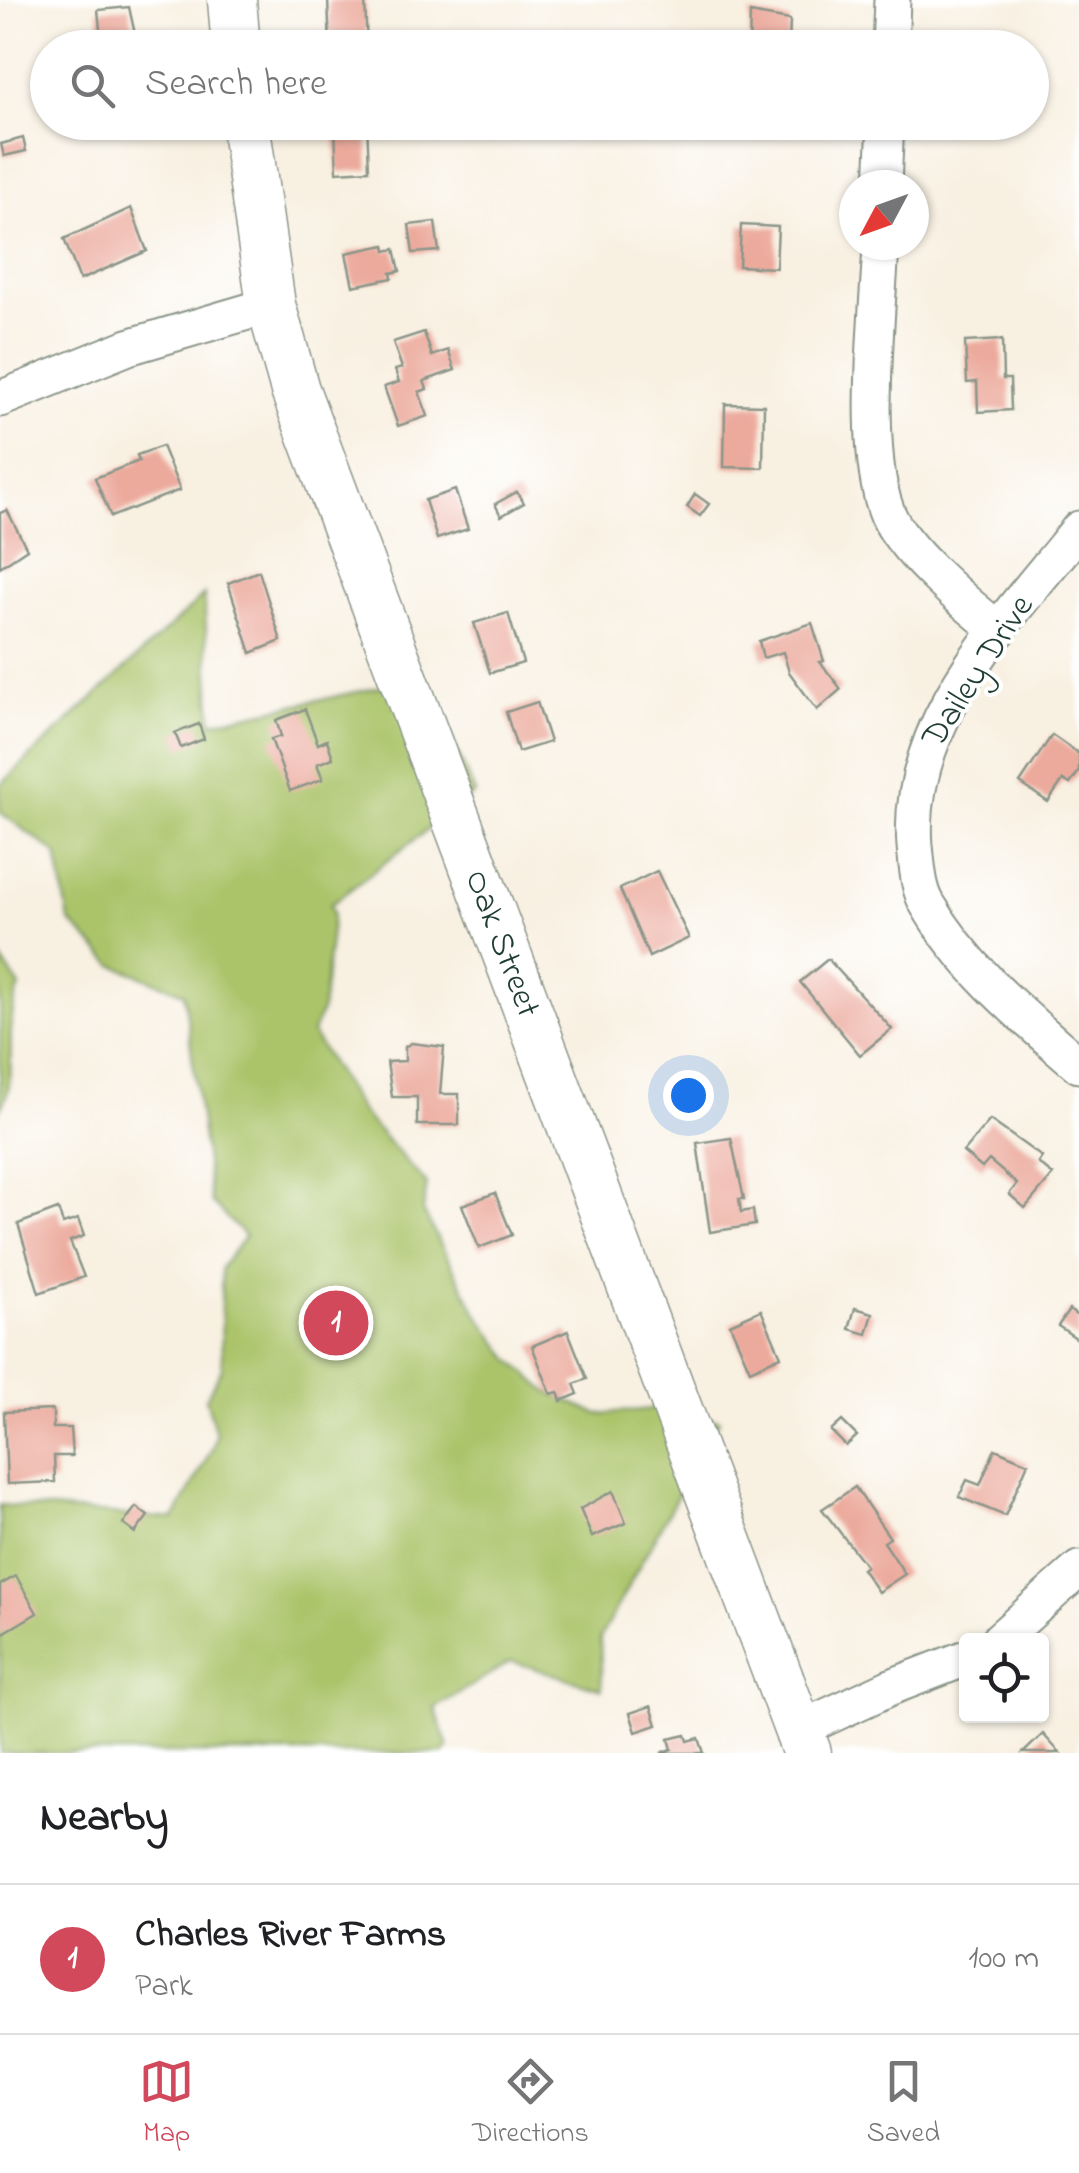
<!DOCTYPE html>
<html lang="en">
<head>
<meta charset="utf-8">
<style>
	body { margin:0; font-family:"Indie Flower",sans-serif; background:#f2f2f2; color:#202124 }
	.controls { position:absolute; right:30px; bottom:30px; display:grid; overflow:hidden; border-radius:10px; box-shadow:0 2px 8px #0004 }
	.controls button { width:90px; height:90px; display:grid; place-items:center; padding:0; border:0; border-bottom:2px solid #e0e0e0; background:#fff; color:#202124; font:50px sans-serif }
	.compass { position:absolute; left:839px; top:170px; width:90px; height:90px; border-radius:50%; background:#fff; box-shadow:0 2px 8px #0004; rotate:229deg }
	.you { position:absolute; left:688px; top:1095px; width:35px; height:35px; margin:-25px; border:8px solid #fff; border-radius:50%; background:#1a73e8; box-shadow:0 0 0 15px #1a73e833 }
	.badge { display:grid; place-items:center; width:65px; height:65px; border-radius:50%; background:#d1495b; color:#fff; font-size:32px; font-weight:700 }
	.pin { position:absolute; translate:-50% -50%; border:5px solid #fff; box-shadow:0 2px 10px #0006 }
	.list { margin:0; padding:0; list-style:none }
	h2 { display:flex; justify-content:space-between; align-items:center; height:130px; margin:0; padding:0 40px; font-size:42px }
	h2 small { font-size:32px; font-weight:400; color:#757577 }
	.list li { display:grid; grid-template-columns:65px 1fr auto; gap:30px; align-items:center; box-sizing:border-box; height:150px; padding:0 40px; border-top:2px solid #e0e0e0 }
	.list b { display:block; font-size:38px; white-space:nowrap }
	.list p { margin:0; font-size:32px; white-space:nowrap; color:#757577 }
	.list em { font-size:32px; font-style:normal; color:#757577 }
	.icon { flex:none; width:55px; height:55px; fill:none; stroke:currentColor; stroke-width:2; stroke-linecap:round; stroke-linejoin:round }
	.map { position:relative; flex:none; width:1079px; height:1753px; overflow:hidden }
	.search { position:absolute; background:#fff; box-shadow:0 2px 8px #0004; left:30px; right:30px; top:30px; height:110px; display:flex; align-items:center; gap:25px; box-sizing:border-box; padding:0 35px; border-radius:55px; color:#757577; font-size:38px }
	.sheet { height:280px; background:#fff }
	nav { display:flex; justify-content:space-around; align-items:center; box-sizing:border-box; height:140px; border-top:2px solid #e0e0e0; background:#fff; font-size:28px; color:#757577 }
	nav a { display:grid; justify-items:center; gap:5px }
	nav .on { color:#d1495b }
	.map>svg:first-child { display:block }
	.green { fill:#abc46a; stroke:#65804f; stroke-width:2.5 }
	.building { fill:#ecaa9d }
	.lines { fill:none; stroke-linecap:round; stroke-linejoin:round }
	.minor-casing { stroke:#8c968a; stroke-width:39 }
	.secondary-casing { stroke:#8c968a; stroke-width:51 }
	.minor { stroke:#fff; stroke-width:35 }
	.secondary { stroke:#fff; stroke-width:48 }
	.labels { text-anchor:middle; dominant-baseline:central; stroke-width:8; stroke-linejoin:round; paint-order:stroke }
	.street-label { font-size:35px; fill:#1f3d34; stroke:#fff }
</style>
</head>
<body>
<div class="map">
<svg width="1079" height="1753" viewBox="0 0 1079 1753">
	<rect width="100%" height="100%" fill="#fff"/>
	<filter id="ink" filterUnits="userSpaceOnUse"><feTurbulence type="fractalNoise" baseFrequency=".01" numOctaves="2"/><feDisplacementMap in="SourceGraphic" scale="20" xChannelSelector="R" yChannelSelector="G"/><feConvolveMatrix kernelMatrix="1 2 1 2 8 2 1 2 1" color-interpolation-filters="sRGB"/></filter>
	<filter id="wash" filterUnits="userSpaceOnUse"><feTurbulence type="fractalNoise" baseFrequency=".0048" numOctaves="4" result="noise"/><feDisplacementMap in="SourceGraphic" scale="40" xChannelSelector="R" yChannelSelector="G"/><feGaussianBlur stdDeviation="2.25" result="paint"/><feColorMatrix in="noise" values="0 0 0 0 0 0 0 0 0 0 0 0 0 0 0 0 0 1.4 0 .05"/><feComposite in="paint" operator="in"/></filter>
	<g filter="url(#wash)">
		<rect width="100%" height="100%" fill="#f8f0e1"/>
		<g class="green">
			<path d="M204,595L212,722L424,678L475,793L330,905L333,913L322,1009L312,1033L361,1112L427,1184L423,1211L477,1313L510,1359L549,1393L598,1414L663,1408L719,1420L600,1638L602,1689L511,1661L435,1708L448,1747L444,1753H0V1505L174,1519L213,1447L216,1434L206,1398L222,1368L221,1268L245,1236L211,1202L184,993L113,965L69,921L57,854L0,812V785Z"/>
			<path d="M0,958L20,987C0,1032 22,1073 0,1109Z"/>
		</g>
		<g id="blocks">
			<g class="building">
				<path d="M328,0H365L367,47L330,48Z"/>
				<path d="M129,7L138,48H102L98,10Z"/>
				<path d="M750,13L790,20L789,45L749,48Z"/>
				<path d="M349,122H367L369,170L337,172L335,130H349Z"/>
				<path d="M23,138L26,151L4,156L1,144Z"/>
				<path d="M131,208L147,251L80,280L64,239Z"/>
				<path d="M435,222L439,251L413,253L409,225Z"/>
				<path d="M741,225L778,227L776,268L739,266Z"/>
				<path d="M385,245L386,251L395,249L400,271L391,273L392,278L353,286L346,253Z"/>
				<path d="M424,332L432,356L448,350L455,370L424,381L427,389L419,392L428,416L398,426L384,387L399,382L395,370L402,368L393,342Z"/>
				<path d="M1002,340L1003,379H1010L1011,410L978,412L977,382L967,383L965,342Z"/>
				<path d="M725,404L764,405L763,468L724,467Z"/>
				<path d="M162,446L180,490L111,517L95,478L139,461L137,455Z"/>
				<path d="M455,490L468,529L437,539L425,500Z"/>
				<path d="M517,492L524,503L501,516L495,504Z"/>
				<path d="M695,494L709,504L700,516L687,507Z"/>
				<path d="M7,510L27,549L0,567V513Z"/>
				<path d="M259,571L281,641L251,653L228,583Z"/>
				<path d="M508,613L523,663L490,673L474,623Z"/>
				<path d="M812,623L824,661L820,662L841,689L817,710L789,672L783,652L763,658L759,641Z"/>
				<path d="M537,702L550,742L518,752L506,712Z"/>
				<path d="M305,709L318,744L327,740L333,758L317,764L323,779L290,791L271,739L281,736L276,720Z"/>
				<path d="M199,724L204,739L181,748L175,733Z"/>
				<path d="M1052,735L1079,754V771L1070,784L1063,780L1048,802L1020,783Z"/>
				<path d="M657,871L689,938L649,957L620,889Z"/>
				<path d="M828,959L892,1029L860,1055L800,982Z"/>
				<path d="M411,1043L444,1047L440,1094H459V1125H417V1097H392L387,1062L405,1061V1047Z"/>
				<path d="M990,1120L1042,1157L1038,1163L1053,1175L1025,1208L1009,1194L1017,1184L989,1160L982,1168L963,1152Z"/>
				<path d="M731,1138L744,1199H739L741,1212L753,1210L755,1225L710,1232L697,1143Z"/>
				<path d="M495,1193L512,1235L479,1248L462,1205Z"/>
				<path d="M58,1209L63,1224L78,1219L84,1236L70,1241L84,1277L39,1293L18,1224Z"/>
				<path d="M855,1308L873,1313L867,1334L849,1329Z"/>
				<path d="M761,1310L781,1356L750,1370L730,1324Z"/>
				<path d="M1069,1310L1079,1317V1340L1058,1326Z"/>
				<path d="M568,1331L587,1379L574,1384L578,1394L561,1401L558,1392L551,1394L532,1346Z"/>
				<path d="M53,1410V1428H70L72,1456H54L55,1482L7,1484L4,1412Z"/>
				<path d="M842,1421L857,1436L846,1446L831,1431Z"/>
				<path d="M995,1449L1028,1463L1005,1516L959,1497L967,1480L980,1485Z"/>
				<path d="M855,1487L890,1538L884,1542L905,1574L878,1592L862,1569L866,1566L822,1509Z"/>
				<path d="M613,1491L626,1523L592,1537L580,1509Z"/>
				<path d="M136,1507L148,1516L135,1533L123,1524Z"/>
				<path d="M16,1576L37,1613L0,1635V1585Z"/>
				<path d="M651,1706L657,1725L636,1732L630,1713Z"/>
				<path d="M1043,1734L1060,1753H1023Z"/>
				<path d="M686,1735L688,1741L699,1738L704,1753H661L672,1749L669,1739Z"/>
			</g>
		</g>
	</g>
	<g filter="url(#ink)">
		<use href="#blocks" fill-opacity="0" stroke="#8c968a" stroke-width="2.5"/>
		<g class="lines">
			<defs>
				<g id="minor">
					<path d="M890,48L892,0"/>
					<path d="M883,185L886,122"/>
					<path d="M881,245C878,313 860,463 891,521C910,556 967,605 999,630"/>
					<path d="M0,399L128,347L271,305"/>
					<path d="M1079,529C1006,621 905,720 915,846C917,864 918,889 928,905C966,970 1023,1016 1079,1065"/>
					<path d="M999,1640L1079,1569"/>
					<path d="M798,1730L891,1687L966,1658"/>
				</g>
				<g id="secondary">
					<path d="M232,0L236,48"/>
					<path d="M245,122L271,305L295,390L807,1753"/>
				</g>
			</defs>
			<use href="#minor" class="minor-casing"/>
			<use href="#secondary" class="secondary-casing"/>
			<use href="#minor" class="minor"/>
			<use href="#secondary" class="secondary"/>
		</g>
	</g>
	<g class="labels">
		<g class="street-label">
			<text transform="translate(979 672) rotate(-57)">Dailey Drive</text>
			<text transform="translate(501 944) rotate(69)">Oak Street</text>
		</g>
	</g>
</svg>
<div class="controls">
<button><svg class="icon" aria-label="locate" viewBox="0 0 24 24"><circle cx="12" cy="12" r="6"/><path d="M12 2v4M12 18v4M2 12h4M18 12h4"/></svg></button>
</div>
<svg class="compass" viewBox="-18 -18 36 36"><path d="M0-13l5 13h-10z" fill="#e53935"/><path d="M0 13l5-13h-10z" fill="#757577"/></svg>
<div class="you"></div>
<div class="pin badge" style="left:336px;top:1323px">1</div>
<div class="search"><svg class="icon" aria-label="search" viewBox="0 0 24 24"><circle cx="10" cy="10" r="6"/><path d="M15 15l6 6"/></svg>Search here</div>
</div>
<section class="sheet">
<h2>Nearby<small></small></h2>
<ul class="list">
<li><span class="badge">1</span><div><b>Charles River Farms</b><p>Park</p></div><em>100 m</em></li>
</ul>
</section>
<nav>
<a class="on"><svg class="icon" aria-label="map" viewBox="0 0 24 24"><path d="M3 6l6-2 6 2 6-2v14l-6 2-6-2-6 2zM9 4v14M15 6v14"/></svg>Map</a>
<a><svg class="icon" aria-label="directions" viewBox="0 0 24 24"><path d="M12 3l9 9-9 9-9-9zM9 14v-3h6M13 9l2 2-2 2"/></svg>Directions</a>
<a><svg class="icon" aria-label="saved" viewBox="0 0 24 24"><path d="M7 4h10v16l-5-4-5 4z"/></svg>Saved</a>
</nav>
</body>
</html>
